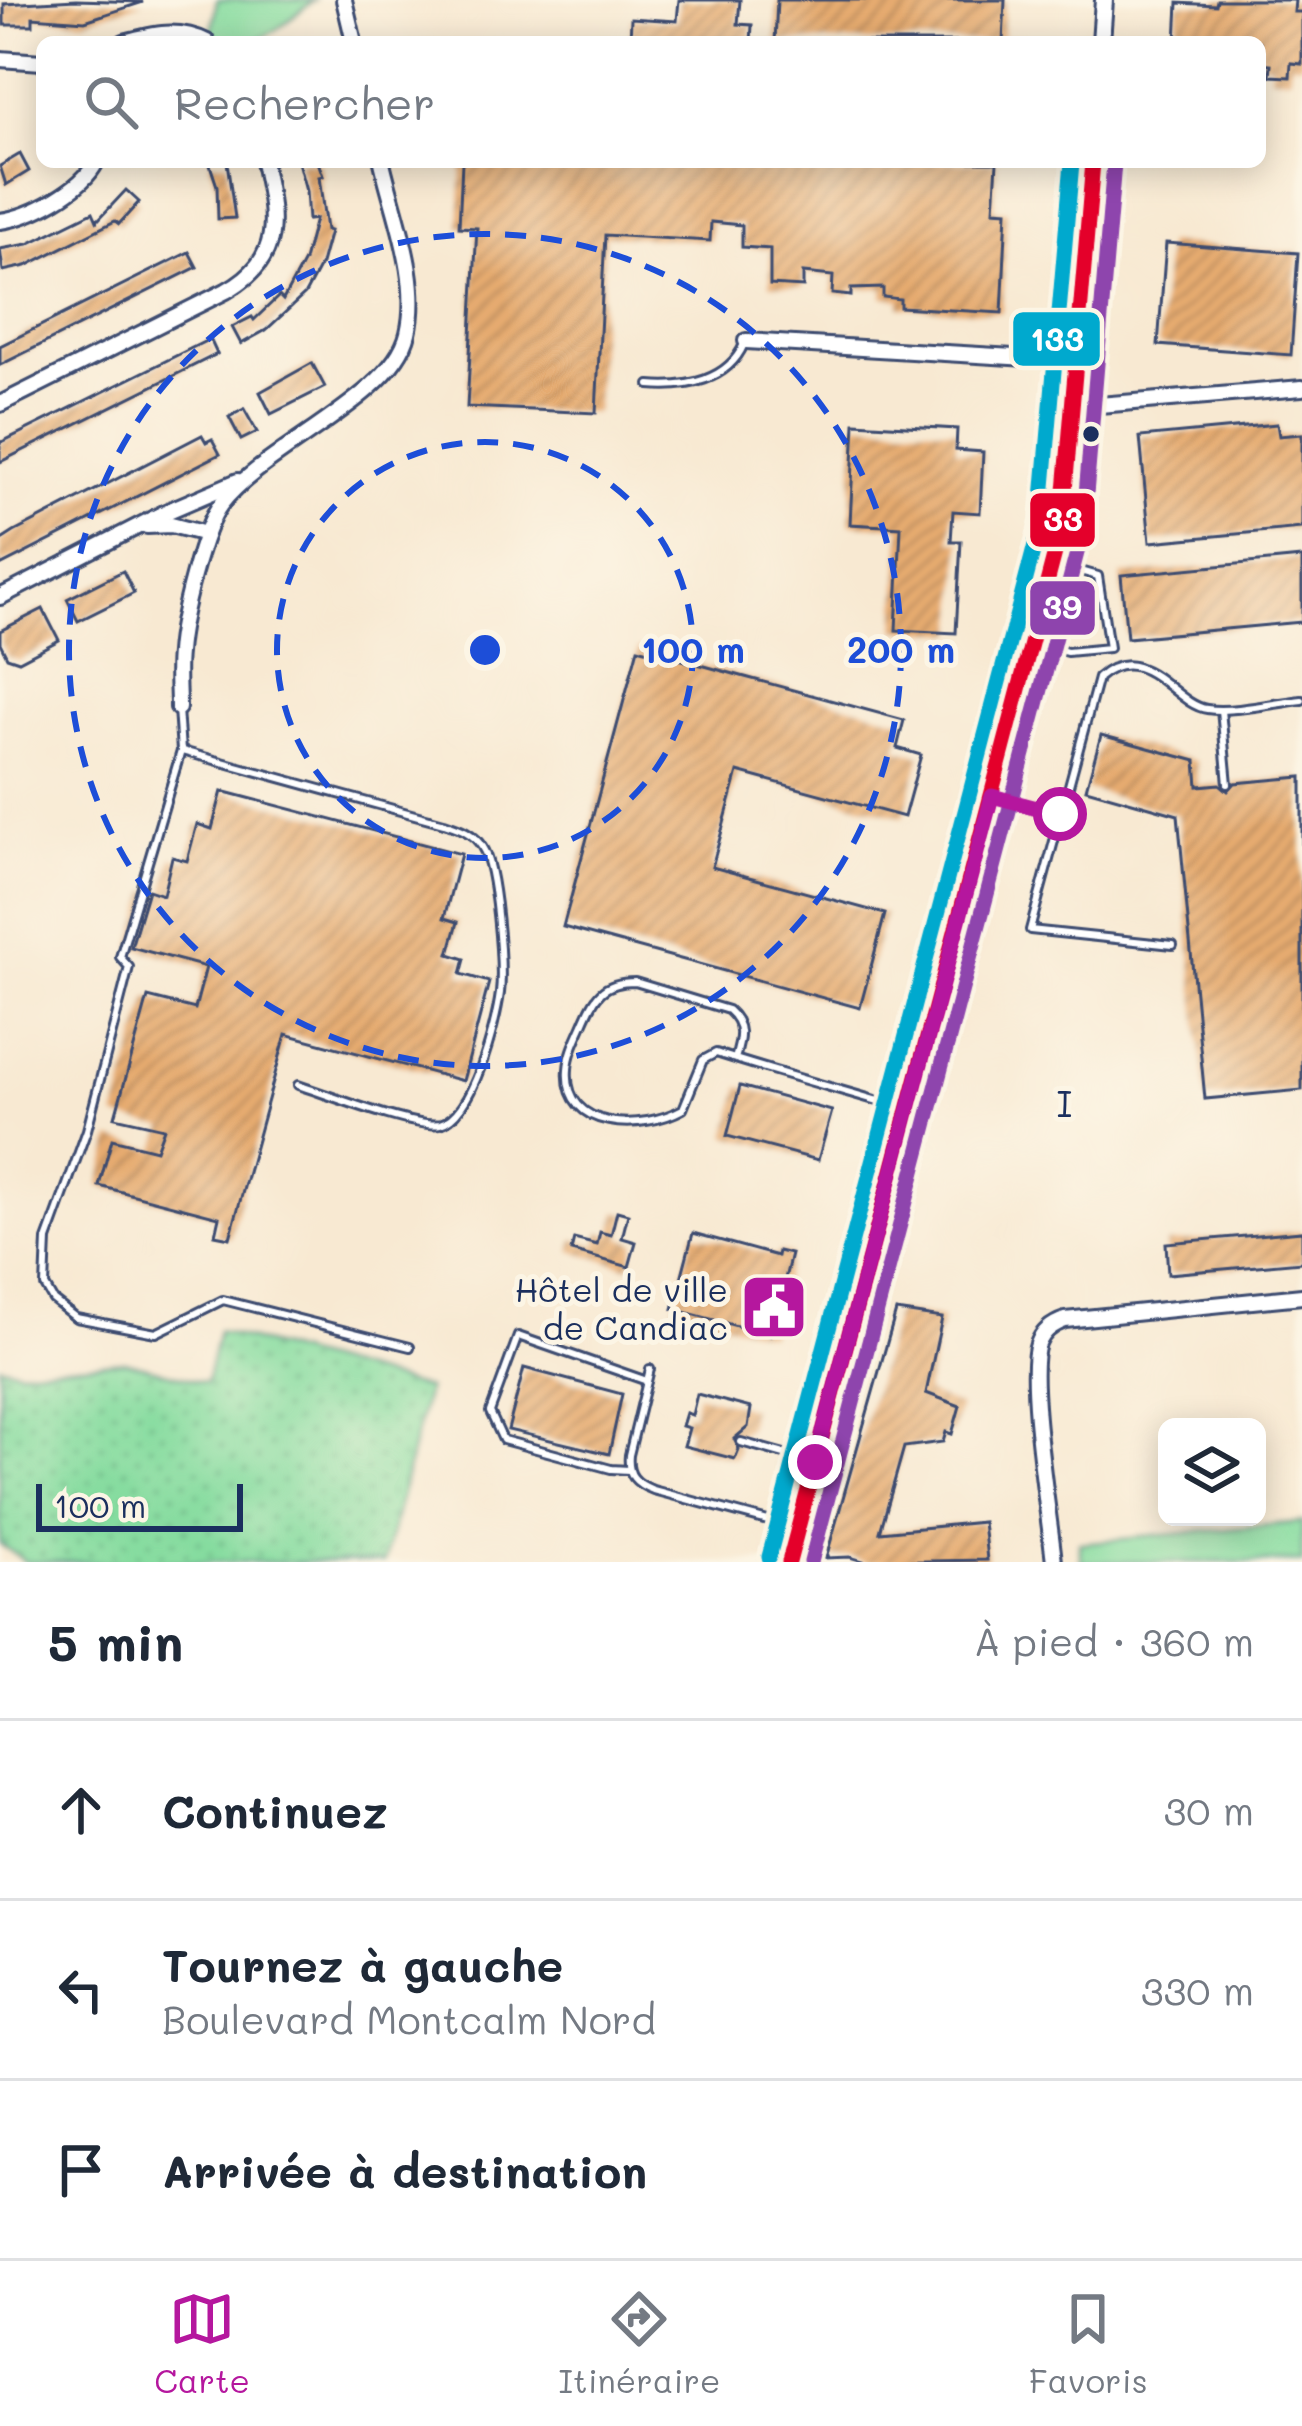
<!DOCTYPE html>
<html lang="fr">
<head>
<meta charset="utf-8">
<style>
	body { margin:0; font-family:Mali,sans-serif; background:#f2f2f3; color:#1f2937 }
	.controls { position:absolute; right:36px; bottom:36px; display:grid; overflow:hidden; border-radius:18px; box-shadow:0 6px 30px #0003 }
	.controls button { width:108px; height:108px; display:grid; place-items:center; padding:0; border:0; border-bottom:3px solid #e0e1e3; background:#fff; color:#1f2937; font:60px sans-serif }
	.scale { position:absolute; left:36px; bottom:30px; width:207px; box-sizing:border-box; padding-left:12px; border:6px solid #1b2f5e; border-top:0; font-size:33px; line-height:42px; white-space:nowrap; color:#1b2f5e; -webkit-text-stroke:9px #fcf5e5; paint-order:stroke }
	.stop { position:absolute; width:36px; height:36px; margin:-27px; border:9px solid #b5179e; border-radius:50%; background:#fff }
	.stop.end { background:#b5179e; border-color:#fff; box-shadow:0 3px 12px #0008 }
	.list { margin:0; padding:0; list-style:none }
	h2 { display:flex; justify-content:space-between; align-items:center; height:156px; margin:0; padding:0 48px; font-size:51px }
	h2 small { font-size:39px; font-weight:400; color:#747a83 }
	.list li { display:grid; grid-template-columns:78px 1fr auto; gap:36px; align-items:center; box-sizing:border-box; height:180px; padding:0 48px; border-top:3px solid #e0e1e3 }
	.list b { display:block; font-size:45px; white-space:nowrap }
	.list p { margin:0; font-size:39px; white-space:nowrap; color:#747a83 }
	.list em { font-size:39px; font-style:normal; color:#747a83 }
	.icon { flex:none; width:66px; height:66px; fill:none; stroke:currentColor; stroke-width:2; stroke-linecap:round; stroke-linejoin:round }
	.map { position:relative; flex:none; width:1302px; height:1562px; overflow:hidden }
	.search { position:absolute; background:#fff; box-shadow:0 6px 30px #0003; left:36px; right:36px; top:36px; height:132px; display:flex; align-items:center; gap:30px; box-sizing:border-box; padding:0 42px; border-radius:18px; color:#747a83; font-size:45px }
	.sheet { height:696px; background:#fff }
	nav { display:flex; justify-content:space-around; align-items:center; box-sizing:border-box; height:168px; border-top:3px solid #e0e1e3; background:#fff; font-size:33px; color:#747a83 }
	nav a { display:grid; justify-items:center; gap:6px }
	nav .on { color:#b5179e }
	.map>svg:first-child { display:block }
	.grass { fill:url(#grass-dots); stroke:#50867e; stroke-width:3 }
	.park { fill:#85dc9f; stroke:#50867e; stroke-width:3 }
	.building { fill:url(#building-hatch) }
	.lines { fill:none; stroke-linecap:round; stroke-linejoin:round }
	.service-casing { stroke:#3c4b6f; stroke-width:12 }
	.minor-casing { stroke:#3c4b6f; stroke-width:20 }
	.tertiary-casing { stroke:#3c4b6f; stroke-width:22 }
	.service { stroke:#fff; stroke-width:6 }
	.minor { stroke:#fff; stroke-width:14 }
	.tertiary { stroke:#fff; stroke-width:16 }
	.bus-1-casing { stroke:#fcf5e5; stroke-width:24 }
	.bus-2-casing { stroke:#fcf5e5; stroke-width:24 }
	.bus-3-casing { stroke:#fcf5e5; stroke-width:24 }
	.bus-1 { stroke:#e4002b; stroke-width:15 }
	.bus-2 { stroke:#8e44ad; stroke-width:15 }
	.bus-3 { stroke:#00a9ce; stroke-width:15 }
	.route { stroke:#b5179e; stroke-width:15 }
	.ring { fill:none; stroke:#1d4ed8; stroke-width:6; stroke-dasharray:21 15 }
	.bus-dot { fill:#1b2f5e; stroke:#fcf5e5; stroke-width:4.5 }
	.labels { text-anchor:middle; dominant-baseline:central; stroke-width:10; stroke-linejoin:round; paint-order:stroke }
	.poi-label { font-size:33px; fill:#1b2f5e; stroke:#fcf5e5; text-anchor:end }
	.neighbourhood-label { font-size:36px; letter-spacing:3px; fill:#1b2f5e; stroke:#fcf5e5 }
	.centre { fill:#1d4ed8; stroke:#fcf5e5; stroke-width:6 }
	.ring-label { font-size:36px; text-anchor:middle; font-weight:bold; fill:#1d4ed8; stroke:#fcf5e5; stroke-width:10; stroke-linejoin:round; paint-order:stroke }
	.line-badge { stroke:#fcf5e5; stroke-width:4.5 }
	.badge-label { font-size:33px; text-anchor:middle; font-weight:bold; fill:#fff }
</style>
</head>
<body>
<div class="map">
<svg width="1302" height="1562" viewBox="0 0 1302 1562">
	<defs>
		<pattern id="grass-dots" width="8" height="8" patternUnits="userSpaceOnUse" patternTransform="scale(3)"><rect width="8" height="8" fill="#85dc9f"/><path d="M2 2h.1M6 6h.1" fill="none" stroke="#72bd8b" stroke-width="1.8" stroke-linecap="round"/></pattern>
		<pattern id="building-hatch" width="6" height="6" patternUnits="userSpaceOnUse" patternTransform="scale(3)"><rect width="6" height="6" fill="#e6ab70"/><path d="M-1 1l2-2M0 6l6-6M5 7l2-2" fill="none" stroke="#ba8c5f"/></pattern>
	</defs>
	<rect width="100%" height="100%" fill="#fcf5e5"/>
	<filter id="ink" filterUnits="userSpaceOnUse"><feTurbulence type="fractalNoise" baseFrequency=".00833" numOctaves="2"/><feDisplacementMap in="SourceGraphic" scale="24" xChannelSelector="R" yChannelSelector="G"/><feConvolveMatrix kernelMatrix="1 2 1 2 8 2 1 2 1" color-interpolation-filters="sRGB"/></filter>
	<filter id="wash" filterUnits="userSpaceOnUse"><feTurbulence type="fractalNoise" baseFrequency=".004" numOctaves="4" result="noise"/><feDisplacementMap in="SourceGraphic" scale="48" xChannelSelector="R" yChannelSelector="G"/><feGaussianBlur stdDeviation="2.7" result="paint"/><feColorMatrix in="noise" values="0 0 0 0 0 0 0 0 0 0 0 0 0 0 0 0 0 1.4 0 .05"/><feComposite in="paint" operator="in"/></filter>
	<g filter="url(#wash)">
		<rect width="100%" height="100%" fill="#f8e9d2"/>
		<path class="grass" d="M218,1331L427,1389L384,1562H26L0,1544V1365L19,1370L125,1361L206,1383Z"/>
		<g class="park">
			<path d="M217,0H314C282,25 252,58 211,34Z"/>
			<path d="M1302,1522V1562H1081L1079,1543Z"/>
		</g>
		<g id="blocks">
			<g class="building">
				<path d="M76,0L143,2L85,21L33,17V25H4V4Z"/>
				<path d="M679,0H740L738,24L752,25L751,42H630L631,18L677,21Z"/>
				<path d="M777,0H1005L1003,42H775Z"/>
				<path d="M1217,0H1295L1294,12H1302V64L1291,63L1290,77L1270,76L1271,64L1260,63V42H1176L1178,3L1216,5Z"/>
				<path d="M20,154L29,171L6,185L0,166Z"/>
				<path d="M209,162H227L235,218L218,219L217,186Z"/>
				<path d="M298,162H318L323,176L319,177L326,230L330,231L321,264L305,294L266,330L241,344L232,327L252,317L254,320L279,296L283,300L304,261L315,219L308,220L306,191Z"/>
				<path d="M462,162H997L994,210L1007,211L1002,313L900,307V299L883,297V288L851,289V296L832,294L833,276L803,273V287L770,285V249L742,247V225L711,222L710,241L605,235L596,413L467,407L477,228L459,227Z"/>
				<path d="M126,190L139,202L119,224L115,221L26,266L3,271L0,249L28,244L93,212L97,221Z"/>
				<path d="M1166,243L1298,253L1291,355L1158,345Z"/>
				<path d="M189,252L197,267L0,365V346Z"/>
				<path d="M210,339L217,354L0,462V443Z"/>
				<path d="M312,363L325,387L271,414L260,392Z"/>
				<path d="M244,409L257,432L241,440L229,417Z"/>
				<path d="M855,423L957,429L956,450L983,452L980,513L953,511L951,541H961L956,633L896,630L901,527L850,524Z"/>
				<path d="M1277,424L1279,436L1302,434V528L1150,542L1140,437Z"/>
				<path d="M202,435L206,442L212,439L220,454L0,566V541L14,532Z"/>
				<path d="M1302,558V622L1127,638L1121,575Z"/>
				<path d="M123,571L134,593L78,621L67,599Z"/>
				<path d="M43,609L59,640L19,661L7,657L0,643V631Z"/>
				<path d="M638,648L904,720L897,748L921,755L904,817L738,772L712,867L885,914L860,1008L563,927Z"/>
				<path d="M1101,735L1196,761L1198,786L1220,784L1228,791L1235,783L1302,777V1090L1205,1099L1178,815L1086,789Z"/>
				<path d="M222,791L461,854L444,918L458,922L449,954L465,959L461,974L489,982L463,1081L286,1034L230,1238L215,1235L219,1217L99,1186L112,1139L156,1150L164,1128L115,1117L148,997L195,1009L206,967L131,947L148,890L163,895L172,857L187,861L197,824L212,829Z"/>
				<path d="M740,1086L832,1111L818,1160L727,1136Z"/>
				<path d="M617,1211L628,1214L622,1238L636,1242L629,1267L571,1251L574,1239L597,1245L600,1232L611,1235Z"/>
				<path d="M1302,1231V1262L1168,1274L1166,1243Z"/>
				<path d="M693,1233L777,1256L778,1251L791,1254L780,1299L787,1302L785,1309L784,1316L775,1313L770,1335L673,1309Z"/>
				<path d="M896,1311L942,1318L926,1393L960,1406L952,1434L946,1432L943,1442L904,1447L880,1532L983,1522L987,1560L866,1562L850,1557L826,1558Z"/>
				<path d="M524,1368L622,1394L609,1454L508,1430Z"/>
				<path d="M697,1394L751,1408L748,1427L734,1439L739,1449L735,1459L684,1446L689,1428L682,1426L686,1413L692,1415Z"/>
			</g>
		</g>
	</g>
	<g filter="url(#ink)">
		<use href="#blocks" fill-opacity="0" stroke="#3c4b6f" stroke-width="3"/>
		<g class="lines">
			<defs>
				<g id="service">
					<path d="M650,385C686,388 728,381 744,344"/>
					<path d="M1036,644L1067,652L1109,648L1098,576L1056,564"/>
					<path d="M178,709L181,751L120,957L129,967L87,1130L47,1240L45,1286L53,1300L76,1318L156,1333L223,1300L410,1347"/>
					<path d="M1221,710L1228,784"/>
					<path d="M182,751L444,823C459,828 473,832 482,847C496,867 503,967 500,993C496,1024 473,1116 440,1124C416,1129 326,1094 298,1085"/>
					<path d="M995,796L1061,815"/>
					<path d="M1173,945L1030,930L1098,678C1143,638 1174,705 1207,709C1232,713 1275,703 1302,700"/>
					<path d="M735,1059C741,1039 745,1025 728,1010L635,982C602,982 595,996 583,1024C577,1038 569,1053 568,1069C563,1132 643,1131 683,1109L703,1060L716,1053C778,1073 842,1090 905,1109"/>
					<path d="M650,1369L629,1455C627,1475 635,1483 653,1490L794,1528"/>
					<path d="M741,1442L813,1462"/>
					<path d="M629,1470L611,1469L503,1440L490,1412L518,1336L647,1381"/>
				</g>
				<g id="minor">
					<path d="M344,0L354,42"/>
					<path d="M124,42C154,34 178,28 207,42"/>
					<path d="M0,59L42,62"/>
					<path d="M0,221C31,217 82,190 96,162"/>
					<path d="M746,341L1079,361"/>
					<path d="M0,404L226,291C284,259 275,217 263,162"/>
					<path d="M1075,407L1302,388"/>
					<path d="M147,526L171,525L206,534"/>
					<path d="M0,597L168,511L238,481"/>
					<path d="M178,708C178,690 176,671 178,653C180,621 202,528 221,504C263,449 393,398 408,333C421,279 394,215 382,162"/>
					<path d="M1054,1562C1050,1519 1026,1377 1038,1344C1043,1331 1053,1324 1065,1320L1302,1296"/>
				</g>
				<g id="tertiary">
					<path d="M1101,42L1104,0"/>
					<path d="M789,1562L1062,526L1079,361L1093,162"/>
				</g>
			</defs>
			<use href="#service" class="service-casing"/>
			<use href="#minor" class="minor-casing"/>
			<use href="#tertiary" class="tertiary-casing"/>
			<use href="#service" class="service"/>
			<use href="#minor" class="minor"/>
			<use href="#tertiary" class="tertiary"/>
			<defs>
				<path id="bus-1" d="M789,1562L1062,526L1093,162"/>
				<path id="bus-2" d="M811,1562L1083,530L1114,163"/>
				<path id="bus-3" d="M769,1557L1041,522L1072,162"/>
			</defs>
			<use href="#bus-1" class="bus-1-casing"/>
			<use href="#bus-2" class="bus-2-casing"/>
			<use href="#bus-3" class="bus-3-casing"/>
			<use href="#bus-1" class="bus-1"/>
			<use href="#bus-2" class="bus-2"/>
			<use href="#bus-3" class="bus-3"/>
		</g>
	</g>
	<g class="lines" filter="url(#ink)">
		<path class="route" d="M815,1462L992,796L1060,814"/>
	</g>
	<g class="ring">
		<circle cx="485" cy="650" r="208"/>
		<circle cx="485" cy="650" r="416"/>
	</g>
	<defs>
		<symbol id="civic-square" viewBox="-11 -11 22 22"><rect x="-9" y="-9" width="18" height="18" rx="4" fill="#b5179e" stroke="#fcf5e5"/><path d="M-.6-6.5H3V-4.5H.6V-3L4-1V1h2V6H-6V1h2V-1L-.6-3ZM-1.2 2.5V6h2.4V2.5Z" fill="#fff"/></symbol>
	</defs>
	<g fill-rule="evenodd">
		<use href="#civic-square" x="736" y="1269" width="76" height="76"/>
	</g>
	<circle class="bus-dot" cx="1091" cy="434" r="10"/>
	<g class="labels">
		<g class="poi-label">
			<text x="728" y="1288">Hôtel de ville<tspan x="728" dy="38">de Candiac</tspan></text>
		</g>
		<g class="neighbourhood-label">
			<text x="1066" y="1102">I</text>
		</g>
	</g>
	<circle cx="485" cy="650" r="18" class="centre"/>
	<g class="ring-label">
		<text x="693" y="663">100 m</text>
		<text x="901" y="663">200 m</text>
	</g>
	<g class="line-badge">
		<rect x="1011" y="310" width="91" height="58" rx="12" fill="#00a9ce"/>
		<rect x="1028" y="491" width="69" height="58" rx="12" fill="#e4002b"/>
		<rect x="1028" y="579" width="69" height="58" rx="12" fill="#8e44ad"/>
	</g>
	<g class="badge-label">
		<text x="1057" y="351">133</text>
		<text x="1063" y="531">33</text>
		<text x="1062" y="619">39</text>
	</g>
</svg>
<div class="controls">
<button><svg class="icon" aria-label="layers" viewBox="0 0 24 24"><path d="M12 4l9 5-9 5-9-5zM3 14l9 5 9-5"/></svg></button>
</div>
<div class="scale">100 m</div>
<div class="stop" style="left:1060px;top:814px"></div>
<div class="stop end" style="left:815px;top:1462px"></div>
<div class="search"><svg class="icon" aria-label="search" viewBox="0 0 24 24"><circle cx="10" cy="10" r="6"/><path d="M15 15l6 6"/></svg>Rechercher</div>
</div>
<section class="sheet">
<h2>5 min<small>À pied · 360 m</small></h2>
<ul class="list">
<li><svg class="icon" aria-label="ahead" viewBox="0 0 24 24"><path d="M12 20V5M6 11l6-6 6 6"/></svg><div><b>Continuez</b></div><em>30 m</em></li>
<li><svg class="icon" aria-label="left" viewBox="0 0 24 24"><path d="M17 20v-9H6M10 6l-5 5 5 5"/></svg><div><b>Tournez à gauche</b><p>Boulevard Montcalm Nord</p></div><em>330 m</em></li>
<li><svg class="icon" aria-label="arrive" viewBox="0 0 24 24"><path d="M6 21V4h12l-3 4 3 4H6"/></svg><div><b>Arrivée à destination</b></div></li>
</ul>
</section>
<nav>
<a class="on"><svg class="icon" aria-label="map" viewBox="0 0 24 24"><path d="M3 6l6-2 6 2 6-2v14l-6 2-6-2-6 2zM9 4v14M15 6v14"/></svg>Carte</a>
<a><svg class="icon" aria-label="directions" viewBox="0 0 24 24"><path d="M12 3l9 9-9 9-9-9zM9 14v-3h6M13 9l2 2-2 2"/></svg>Itinéraire</a>
<a><svg class="icon" aria-label="saved" viewBox="0 0 24 24"><path d="M7 4h10v16l-5-4-5 4z"/></svg>Favoris</a>
</nav>
</body>
</html>
